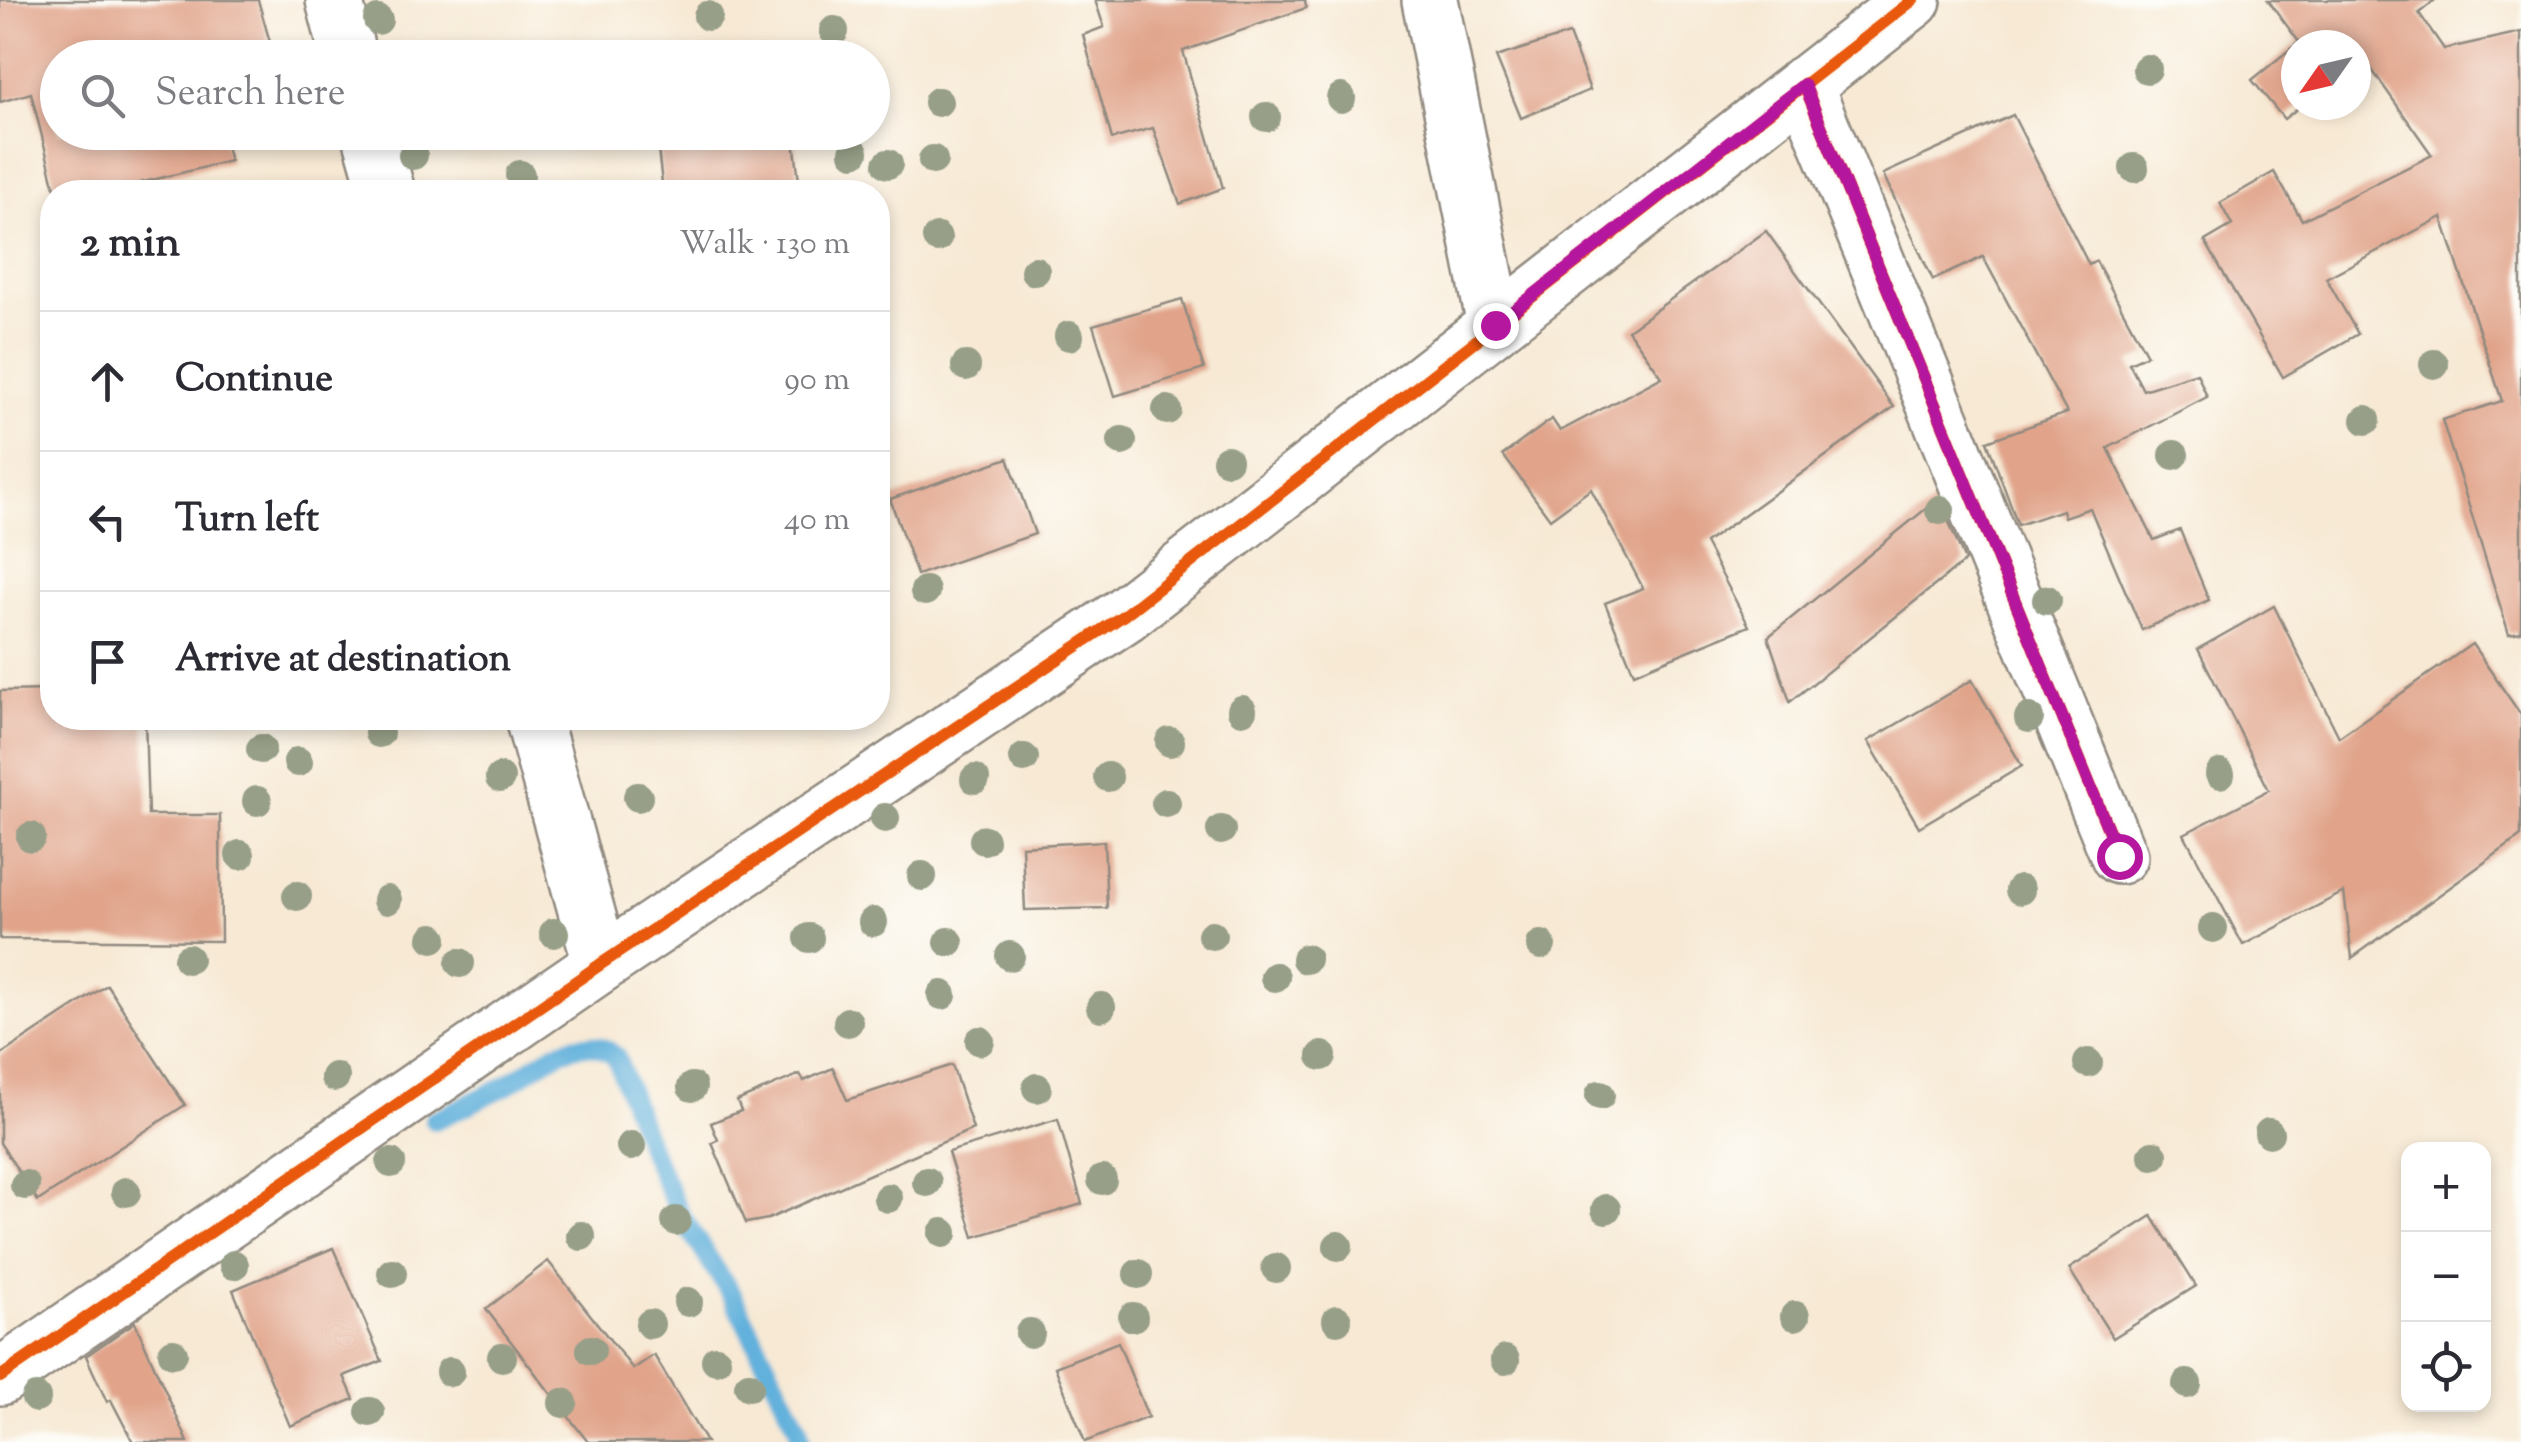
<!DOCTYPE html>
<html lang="en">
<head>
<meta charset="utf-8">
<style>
	body { margin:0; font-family:"Sorts Mill Goudy",serif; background:#f7f7f7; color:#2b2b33 }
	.controls { position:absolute; right:30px; bottom:30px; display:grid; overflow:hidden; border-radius:20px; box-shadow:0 5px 15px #0003 }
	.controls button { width:90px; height:90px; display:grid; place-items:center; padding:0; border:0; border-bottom:2px solid #e1e1e2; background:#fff; color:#2b2b33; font:50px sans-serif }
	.compass { position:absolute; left:2281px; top:30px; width:90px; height:90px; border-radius:50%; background:#fff; box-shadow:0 5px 15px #0003; rotate:236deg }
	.stop { position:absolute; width:30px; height:30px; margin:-22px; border:8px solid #b5179e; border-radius:50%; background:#fff }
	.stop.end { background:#b5179e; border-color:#fff; box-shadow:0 2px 10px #0008 }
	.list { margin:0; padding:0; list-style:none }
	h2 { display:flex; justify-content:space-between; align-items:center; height:130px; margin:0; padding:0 40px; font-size:42px }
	h2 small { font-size:32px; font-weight:400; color:#7c7c81 }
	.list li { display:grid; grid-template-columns:65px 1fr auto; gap:30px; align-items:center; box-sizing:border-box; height:140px; padding:0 40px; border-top:2px solid #e1e1e2 }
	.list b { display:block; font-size:38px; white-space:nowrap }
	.list em { font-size:32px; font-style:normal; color:#7c7c81 }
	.icon { flex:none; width:55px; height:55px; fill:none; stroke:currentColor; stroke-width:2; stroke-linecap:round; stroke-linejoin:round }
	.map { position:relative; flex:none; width:2521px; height:1442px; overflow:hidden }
	.search { position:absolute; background:#fff; box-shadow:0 5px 15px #0003; left:40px; top:40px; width:850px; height:110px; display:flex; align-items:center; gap:25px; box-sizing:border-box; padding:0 35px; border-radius:55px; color:#7c7c81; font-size:38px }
	.panel { position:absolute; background:#fff; box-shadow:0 5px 15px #0003; left:40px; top:180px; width:850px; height:550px; border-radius:40px }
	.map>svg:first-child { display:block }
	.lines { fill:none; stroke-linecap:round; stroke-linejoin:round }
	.stream { stroke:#62b1dc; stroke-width:20 }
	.building { fill:#e1a48b }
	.street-casing { stroke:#918a80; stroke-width:60 }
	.street { stroke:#fff; stroke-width:55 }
	.cycleway-casing { stroke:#fdfcf7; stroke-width:19 }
	.cycleway { stroke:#e8590c; stroke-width:12 }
	.tree { fill:#979f88 }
	.route { stroke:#b5179e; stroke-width:12 }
</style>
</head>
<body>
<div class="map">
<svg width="2521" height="1442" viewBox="0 0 2521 1442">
	<rect width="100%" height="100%" fill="#fdfcf7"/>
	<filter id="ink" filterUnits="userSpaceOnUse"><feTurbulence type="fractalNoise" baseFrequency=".01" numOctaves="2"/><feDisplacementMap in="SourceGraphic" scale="20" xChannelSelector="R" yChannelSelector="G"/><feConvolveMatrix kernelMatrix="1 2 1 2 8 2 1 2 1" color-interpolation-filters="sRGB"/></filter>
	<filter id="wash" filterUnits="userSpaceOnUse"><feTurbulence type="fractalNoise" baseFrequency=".0048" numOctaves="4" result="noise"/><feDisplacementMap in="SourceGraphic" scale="40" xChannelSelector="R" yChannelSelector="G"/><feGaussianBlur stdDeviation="2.25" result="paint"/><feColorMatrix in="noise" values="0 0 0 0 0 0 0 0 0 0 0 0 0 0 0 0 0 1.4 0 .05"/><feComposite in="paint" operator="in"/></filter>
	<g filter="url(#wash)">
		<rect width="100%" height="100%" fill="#f7e9d4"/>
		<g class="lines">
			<path class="stream" d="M434,1120C458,1110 481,1098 505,1086C537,1068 579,1024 616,1057L649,1147L681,1216L732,1295L798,1427L801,1442"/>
		</g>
		<g id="blocks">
			<g class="building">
				<path d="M0,0H258L271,46L230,58H58V132H222L230,161L103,192H56L31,93L0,102Z"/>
				<path d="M1095,0H1305L1306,8L1183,51L1223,188L1180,204L1153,128L1112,139L1083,35L1104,27Z"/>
				<path d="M2268,0H2435L2419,13L2444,49L2521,32V632L2509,634L2442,420L2502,401L2442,217L2326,278L2358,334L2283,377L2205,241L2232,225L2220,203L2274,172L2302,220L2432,155L2363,57L2356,62V45H2296V105H2302L2284,119L2252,80L2299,42Z"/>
				<path d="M1569,34L1590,90L1521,118L1496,57Z"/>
				<path d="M2013,115L2089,265L2096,261L2147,355L2129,363L2143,390L2197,373L2207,397L2108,448L2154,540L2180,530L2209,600L2142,630L2090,508L2064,517L2062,510L2018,525L1987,441L2067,413L1983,257L1933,280L1883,174Z"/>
				<path d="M656,132H793L799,181L695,192H663Z"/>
				<path d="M1766,231L1894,407L1705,543L1749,626L1634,673L1605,603L1643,588L1591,489L1550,519L1503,455L1552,419L1560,431L1662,377L1628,330Z"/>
				<path d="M1182,299L1204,369L1115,396L1093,325Z"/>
				<path d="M1008,458L1035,534L917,575L890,499Z"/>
				<path d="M1939,498L1965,561L1790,702L1768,637Z"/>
				<path d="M2274,606L2339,737L2472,644L2521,715V836L2352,958L2344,892L2243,945L2184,834L2269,790L2198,649Z"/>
				<path d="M1972,680L2022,766L1919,827L1868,741Z"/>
				<path d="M52,690V718H145L148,815H220L221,941L0,939V691Z"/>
				<path d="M1104,841L1107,908L1025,910L1022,846Z"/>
				<path d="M107,985L185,1105L38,1201L0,1143V1055Z"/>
				<path d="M952,1065L973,1129L768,1219L746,1223L712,1143L718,1140L711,1123L741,1111L737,1101L800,1074L804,1081L833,1068L847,1100Z"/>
				<path d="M1058,1119L1082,1204L974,1237L948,1152Z"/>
				<path d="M2152,1216L2196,1286L2113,1338L2069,1269Z"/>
				<path d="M333,1248L382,1361L344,1376L354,1399L290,1426L233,1290Z"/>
				<path d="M548,1261L633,1369L654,1355L706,1442H588L486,1309Z"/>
				<path d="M135,1322L152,1361L188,1442H133L111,1400L107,1402L86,1356Z"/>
				<path d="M1118,1342L1148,1417L1085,1442L1055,1367Z"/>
			</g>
		</g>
	</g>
	<g filter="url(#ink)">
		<use href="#blocks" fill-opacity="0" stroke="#918a80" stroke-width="2.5"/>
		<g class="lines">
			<defs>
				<g id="street">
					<path d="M334,0L349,58"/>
					<path d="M1430,0L1495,325"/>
					<path d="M1804,84L2119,856"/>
					<path d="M370,132L387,192"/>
					<path d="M533,718L601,964"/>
					<path d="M0,1377L601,964L1124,615L1913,0"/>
				</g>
			</defs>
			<use href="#street" class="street-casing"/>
			<use href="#street" class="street"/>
			<defs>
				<g id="cycleway">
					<path d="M1804,84L2119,856"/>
					<path d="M0,1377L601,964L1124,615L1913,0"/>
				</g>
			</defs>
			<use href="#cycleway" class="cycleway-casing"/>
			<use href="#cycleway" class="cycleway"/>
		</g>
		<g class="tree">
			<circle cx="708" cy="16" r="15"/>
			<circle cx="378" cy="20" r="15"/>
			<circle cx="834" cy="31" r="15"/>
			<circle cx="2147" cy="69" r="15"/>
			<circle cx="1341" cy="98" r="15"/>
			<circle cx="938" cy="102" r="15"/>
			<circle cx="1266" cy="117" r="15"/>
			<circle cx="854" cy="152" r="15"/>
			<circle cx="413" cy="155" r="15"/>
			<circle cx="933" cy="160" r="15"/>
			<circle cx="888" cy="164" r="15"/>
			<circle cx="2134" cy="168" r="15"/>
			<circle cx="520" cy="175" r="15"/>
			<circle cx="937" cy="238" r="15"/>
			<circle cx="1035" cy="271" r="15"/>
			<circle cx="1069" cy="336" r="15"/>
			<circle cx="2434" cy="364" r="15"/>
			<circle cx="966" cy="366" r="15"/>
			<circle cx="1167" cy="410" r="15"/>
			<circle cx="2366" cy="420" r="15"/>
			<circle cx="1122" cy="441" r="15"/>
			<circle cx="2174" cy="455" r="15"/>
			<circle cx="1227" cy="460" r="15"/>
			<circle cx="1940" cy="510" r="15"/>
			<circle cx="925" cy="591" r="15"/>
			<circle cx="2047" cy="600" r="15"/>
			<circle cx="1242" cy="710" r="15"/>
			<circle cx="2029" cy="718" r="15"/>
			<circle cx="379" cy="733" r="15"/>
			<circle cx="1170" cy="742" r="15"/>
			<circle cx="261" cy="749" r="15"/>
			<circle cx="1024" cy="758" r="15"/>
			<circle cx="298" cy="762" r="15"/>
			<circle cx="2220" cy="774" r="15"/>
			<circle cx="1108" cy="777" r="15"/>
			<circle cx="500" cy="778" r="15"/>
			<circle cx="975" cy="779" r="15"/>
			<circle cx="638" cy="797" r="15"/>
			<circle cx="257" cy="801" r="15"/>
			<circle cx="1166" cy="803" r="15"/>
			<circle cx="885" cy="818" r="15"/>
			<circle cx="1221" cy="830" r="15"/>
			<circle cx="31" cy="837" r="15"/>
			<circle cx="984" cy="840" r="15"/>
			<circle cx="240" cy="855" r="15"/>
			<circle cx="922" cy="876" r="15"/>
			<circle cx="2020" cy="890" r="15"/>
			<circle cx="297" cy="896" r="15"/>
			<circle cx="387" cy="900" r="15"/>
			<circle cx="873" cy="922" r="15"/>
			<circle cx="2213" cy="928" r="15"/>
			<circle cx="554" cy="933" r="15"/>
			<circle cx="1212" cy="935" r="15"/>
			<circle cx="433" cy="938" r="15"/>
			<circle cx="809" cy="938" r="15"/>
			<circle cx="949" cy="942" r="15"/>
			<circle cx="1541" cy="945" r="15"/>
			<circle cx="1010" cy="956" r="15"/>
			<circle cx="188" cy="959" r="15"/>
			<circle cx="1306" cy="959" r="15"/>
			<circle cx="460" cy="963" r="15"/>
			<circle cx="1275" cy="977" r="15"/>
			<circle cx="942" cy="995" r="15"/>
			<circle cx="1101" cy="1007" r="15"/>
			<circle cx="848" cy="1022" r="15"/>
			<circle cx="980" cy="1041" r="15"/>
			<circle cx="1322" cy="1056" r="15"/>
			<circle cx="2088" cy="1063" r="15"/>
			<circle cx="335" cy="1077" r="15"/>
			<circle cx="692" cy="1087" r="15"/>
			<circle cx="1037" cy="1088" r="15"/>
			<circle cx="1600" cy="1095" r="15"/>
			<circle cx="2269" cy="1133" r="15"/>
			<circle cx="631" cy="1146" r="15"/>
			<circle cx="2153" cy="1155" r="15"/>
			<circle cx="391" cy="1163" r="15"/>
			<circle cx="1102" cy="1180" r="15"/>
			<circle cx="927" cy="1182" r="15"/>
			<circle cx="25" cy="1185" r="15"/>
			<circle cx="126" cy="1192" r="15"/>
			<circle cx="888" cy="1198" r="15"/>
			<circle cx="1606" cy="1209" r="15"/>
			<circle cx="676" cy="1221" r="15"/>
			<circle cx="943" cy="1233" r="15"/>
			<circle cx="581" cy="1236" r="15"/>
			<circle cx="1338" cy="1246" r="15"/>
			<circle cx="234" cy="1265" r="15"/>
			<circle cx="1276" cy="1268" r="15"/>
			<circle cx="392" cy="1273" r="15"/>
			<circle cx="1138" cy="1274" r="15"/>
			<circle cx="688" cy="1302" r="15"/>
			<circle cx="1795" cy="1316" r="15"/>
			<circle cx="1133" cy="1317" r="15"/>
			<circle cx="1337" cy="1320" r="15"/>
			<circle cx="650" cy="1324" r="15"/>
			<circle cx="1030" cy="1333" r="15"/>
			<circle cx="591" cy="1350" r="15"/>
			<circle cx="173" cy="1353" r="15"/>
			<circle cx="502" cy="1357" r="15"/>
			<circle cx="716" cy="1360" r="15"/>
			<circle cx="1505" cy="1360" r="15"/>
			<circle cx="450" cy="1372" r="15"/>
			<circle cx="2187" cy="1384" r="15"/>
			<circle cx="749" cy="1386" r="15"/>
			<circle cx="36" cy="1398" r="15"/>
			<circle cx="563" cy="1403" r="15"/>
			<circle cx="370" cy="1412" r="15"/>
		</g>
	</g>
	<g class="lines" filter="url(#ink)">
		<path class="route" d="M1495,325L1804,84L2119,856"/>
	</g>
</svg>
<div class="controls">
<button>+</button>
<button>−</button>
<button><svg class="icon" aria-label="locate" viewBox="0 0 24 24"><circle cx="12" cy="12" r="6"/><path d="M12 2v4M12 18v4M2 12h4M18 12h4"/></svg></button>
</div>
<svg class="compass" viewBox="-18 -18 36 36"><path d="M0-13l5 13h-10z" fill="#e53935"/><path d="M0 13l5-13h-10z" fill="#7c7c81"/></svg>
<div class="stop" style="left:2119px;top:856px"></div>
<div class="stop end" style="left:1495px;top:325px"></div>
<div class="search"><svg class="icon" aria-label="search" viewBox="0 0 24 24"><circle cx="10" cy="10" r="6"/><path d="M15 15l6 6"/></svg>Search here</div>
<section class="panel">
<h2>2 min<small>Walk · 130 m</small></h2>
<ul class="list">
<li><svg class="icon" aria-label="ahead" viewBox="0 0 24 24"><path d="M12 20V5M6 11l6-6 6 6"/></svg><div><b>Continue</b></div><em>90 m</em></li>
<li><svg class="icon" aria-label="left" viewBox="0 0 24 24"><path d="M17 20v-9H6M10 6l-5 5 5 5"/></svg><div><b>Turn left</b></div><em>40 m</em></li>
<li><svg class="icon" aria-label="arrive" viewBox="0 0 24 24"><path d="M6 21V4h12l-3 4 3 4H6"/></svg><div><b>Arrive at destination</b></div></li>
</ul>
</section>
</div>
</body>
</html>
